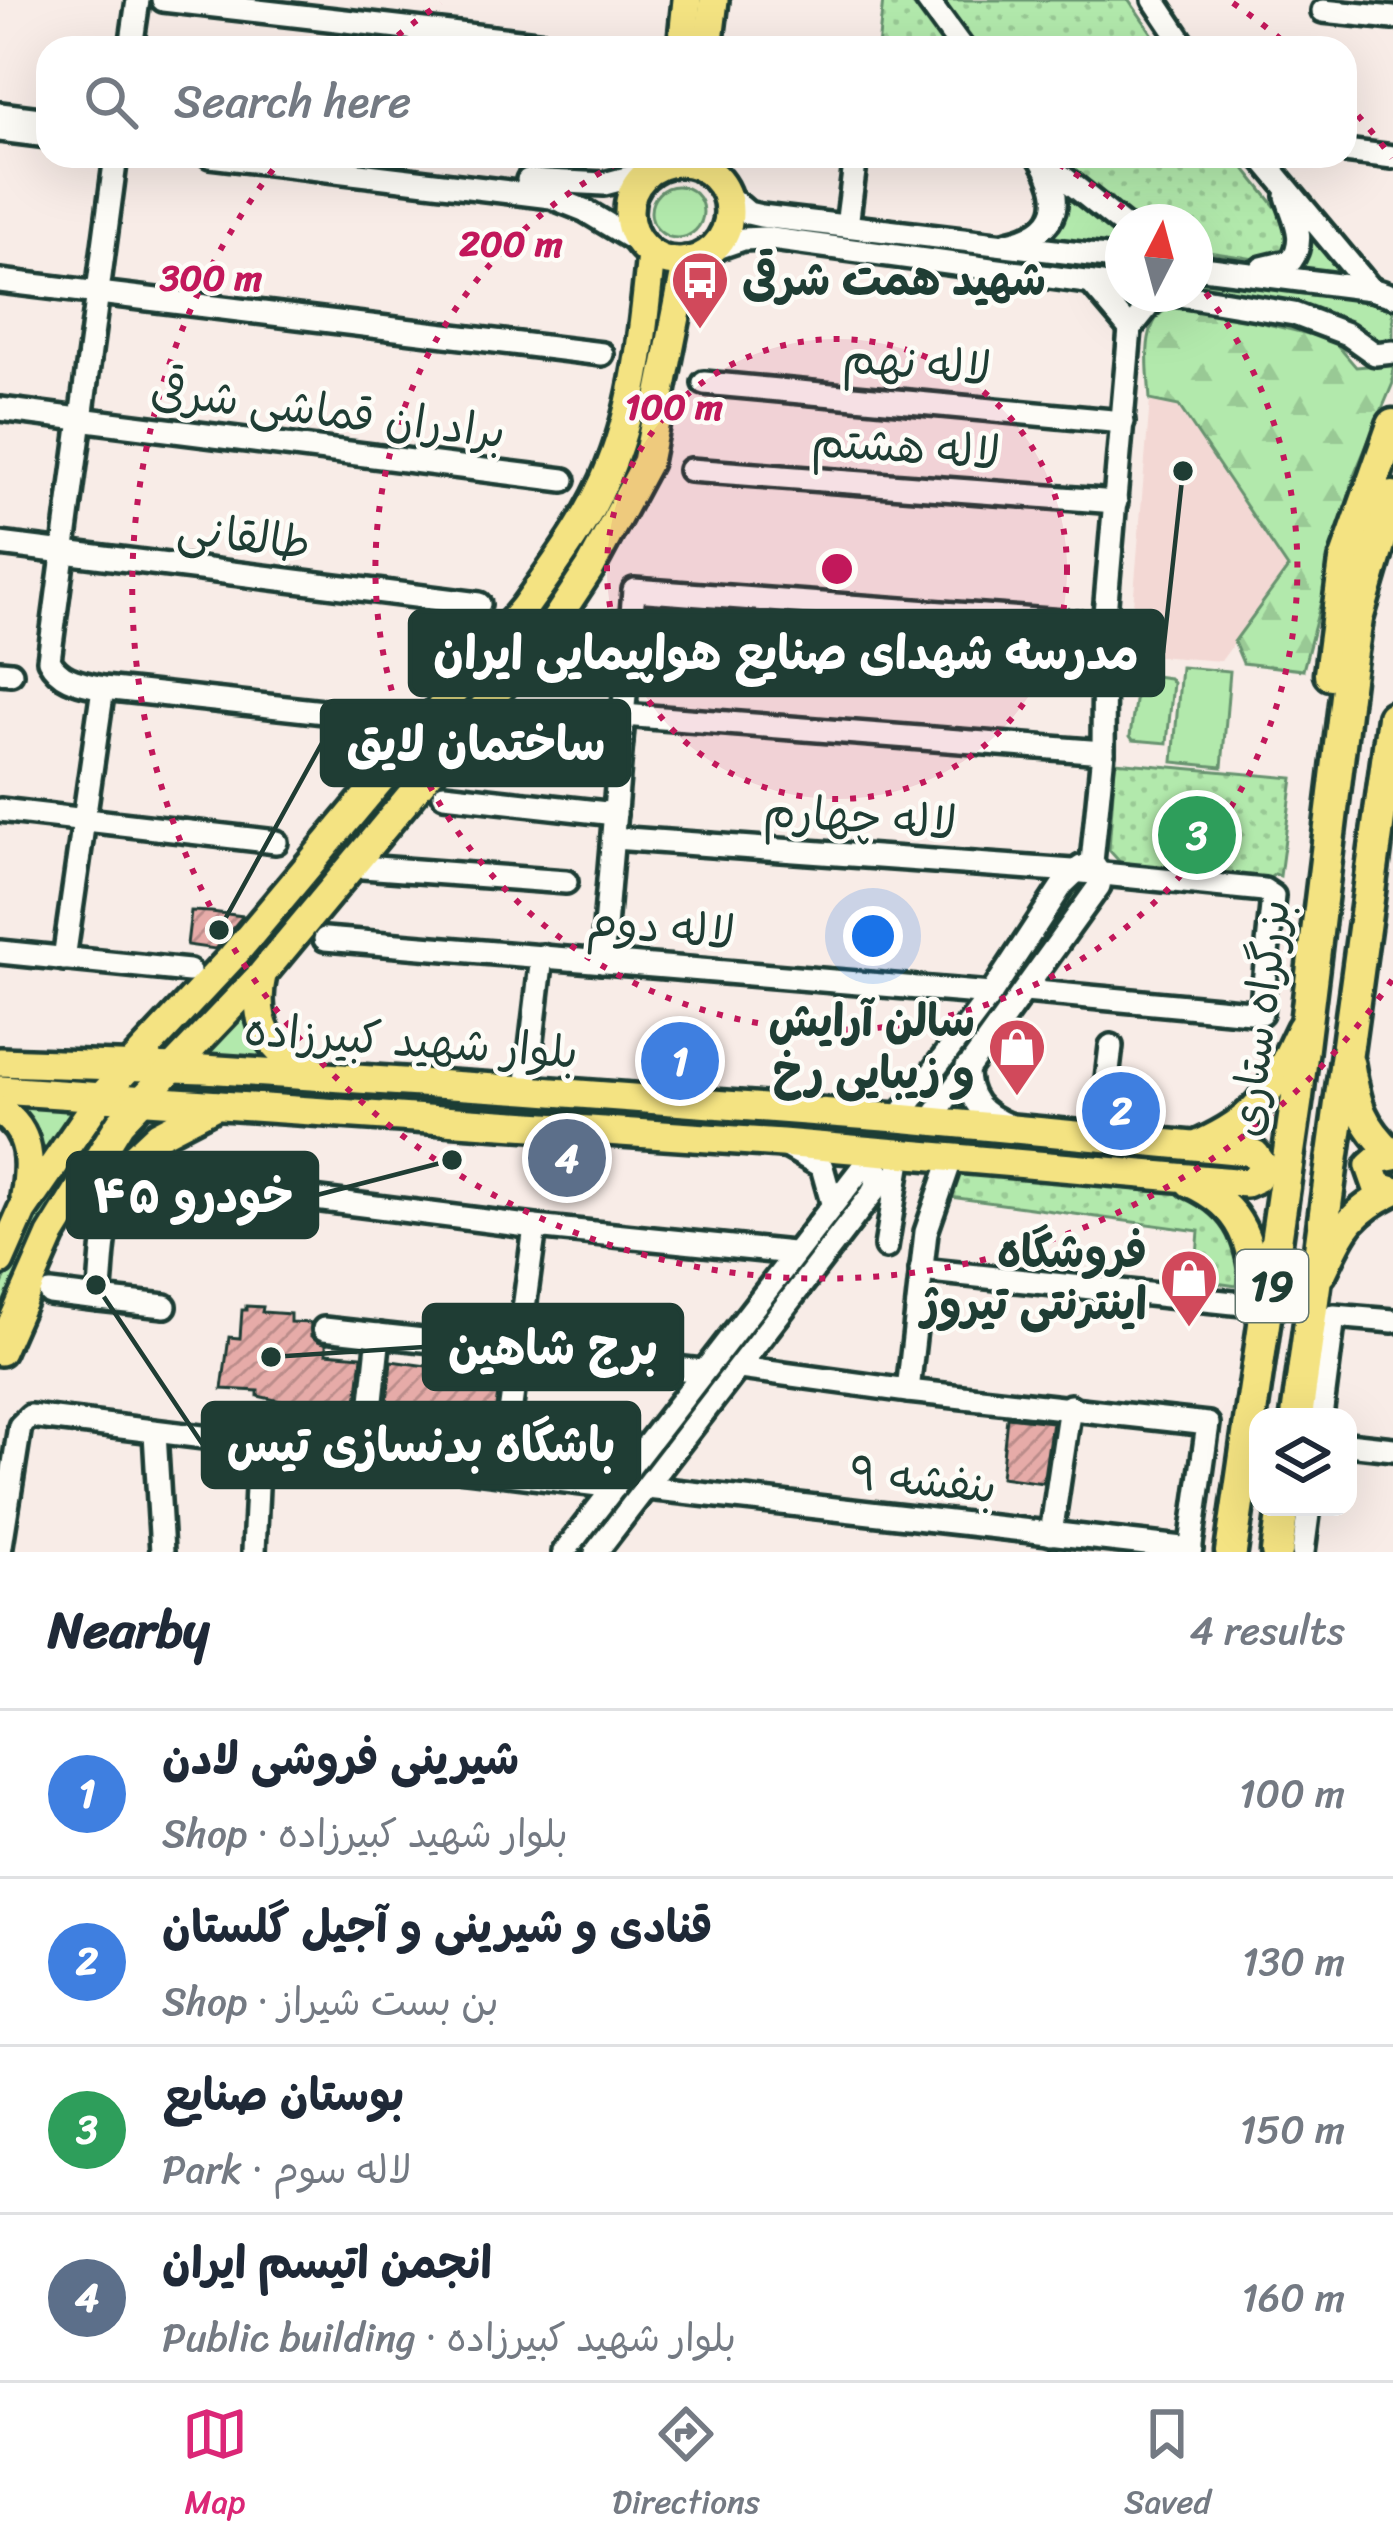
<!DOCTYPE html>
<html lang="en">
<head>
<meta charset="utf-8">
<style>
	body { margin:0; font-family:Sriracha,"Playpen Sans Arabic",sans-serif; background:#f6f6f7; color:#1f2937 }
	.controls { position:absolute; right:36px; bottom:36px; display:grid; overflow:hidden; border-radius:24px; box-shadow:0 12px 48px #0002 }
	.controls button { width:108px; height:108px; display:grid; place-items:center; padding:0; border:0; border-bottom:3px solid #e0e1e3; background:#fff; color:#1f2937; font:60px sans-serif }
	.compass { position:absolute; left:1105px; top:204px; width:108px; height:108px; border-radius:50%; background:#fff; box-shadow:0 12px 48px #0002; rotate:6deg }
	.you { position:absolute; left:873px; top:936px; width:42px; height:42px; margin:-30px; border:9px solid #fff; border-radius:50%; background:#1a73e8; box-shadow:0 0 0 18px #1a73e833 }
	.badge { display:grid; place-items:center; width:78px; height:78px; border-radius:50%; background:#db2777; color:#fff; font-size:39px; font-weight:700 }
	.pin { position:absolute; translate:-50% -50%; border:6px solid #fff; box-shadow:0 3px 12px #0006 }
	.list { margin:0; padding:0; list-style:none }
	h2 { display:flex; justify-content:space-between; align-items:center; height:156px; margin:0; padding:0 48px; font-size:51px }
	h2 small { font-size:39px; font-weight:400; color:#747a83 }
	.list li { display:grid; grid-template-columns:78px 1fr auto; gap:36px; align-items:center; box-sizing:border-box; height:168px; padding:0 48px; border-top:3px solid #e0e1e3 }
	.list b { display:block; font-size:45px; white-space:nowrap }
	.list p { margin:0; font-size:39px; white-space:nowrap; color:#747a83 }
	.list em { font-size:39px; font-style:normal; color:#747a83 }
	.icon { flex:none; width:66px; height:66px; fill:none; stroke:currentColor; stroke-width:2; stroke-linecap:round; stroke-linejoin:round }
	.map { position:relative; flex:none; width:1393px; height:1552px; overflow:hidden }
	.search { position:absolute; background:#fff; box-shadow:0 12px 48px #0002; left:36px; right:36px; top:36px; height:132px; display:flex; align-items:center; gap:30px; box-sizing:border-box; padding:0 42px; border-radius:36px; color:#747a83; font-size:45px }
	.sheet { height:828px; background:#fff }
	nav { display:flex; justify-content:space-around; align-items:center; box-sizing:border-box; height:168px; border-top:3px solid #e0e1e3; background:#fff; font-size:33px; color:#747a83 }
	nav a { display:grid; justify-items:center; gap:6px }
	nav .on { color:#db2777 }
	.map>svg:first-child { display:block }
	.built { fill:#f3d8d4 }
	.green { fill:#b2e9ac; stroke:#689370; stroke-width:3 }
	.forest { fill:url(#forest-firs); stroke:#689370; stroke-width:3 }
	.park { fill:url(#park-dots); stroke:#689370; stroke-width:3 }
	.building { fill:url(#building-hatch); stroke:#1f3d34; stroke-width:3 }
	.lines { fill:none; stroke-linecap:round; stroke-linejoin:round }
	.minor-casing { stroke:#1f3d34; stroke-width:30 }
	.major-casing { stroke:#1f3d34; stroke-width:36 }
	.highway-casing { stroke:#1f3d34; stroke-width:39 }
	.minor { stroke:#fdfcf7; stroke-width:21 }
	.major { stroke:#f4e382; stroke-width:27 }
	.highway { stroke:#f4e382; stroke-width:30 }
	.ring { fill:none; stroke:#c2185b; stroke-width:6; stroke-dasharray:6 12 }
	.labels { text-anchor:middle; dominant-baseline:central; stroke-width:9; stroke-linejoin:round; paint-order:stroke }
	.shield { fill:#fdfcf7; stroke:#62766e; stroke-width:3 }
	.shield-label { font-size:42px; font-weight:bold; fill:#1f3d34 }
	.poi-label { font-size:45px; font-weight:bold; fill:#1f3d34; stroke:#fdfcf7; text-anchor:end }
	.street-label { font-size:45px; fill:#1f3d34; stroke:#fdfcf7 }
	.centre { fill:#c2185b; stroke:#fdfcf7; stroke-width:6 }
	.ring-label { font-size:36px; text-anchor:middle; font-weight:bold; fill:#c2185b; stroke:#fdfcf7; stroke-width:9; stroke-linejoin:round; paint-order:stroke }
	.leader { fill:none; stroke:#1f3d34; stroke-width:4.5 }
	.callout-dot { fill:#1f3d34; stroke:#fdfcf7; stroke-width:4.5 }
	.callout { fill:#1f3d34; stroke:#1f3d34; stroke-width:4.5 }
	.callout-label { font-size:48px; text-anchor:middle; font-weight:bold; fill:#fff }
</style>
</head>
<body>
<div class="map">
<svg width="1393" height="1552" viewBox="0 0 1393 1552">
	<defs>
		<pattern id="forest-firs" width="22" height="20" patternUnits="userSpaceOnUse" patternTransform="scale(3)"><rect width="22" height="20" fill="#b2e9ac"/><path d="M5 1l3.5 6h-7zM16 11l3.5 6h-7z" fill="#99c995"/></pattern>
		<pattern id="park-dots" width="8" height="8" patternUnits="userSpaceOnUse" patternTransform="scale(3)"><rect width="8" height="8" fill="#b2e9ac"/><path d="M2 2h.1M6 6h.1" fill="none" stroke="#99c995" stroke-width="1.8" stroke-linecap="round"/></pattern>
		<pattern id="building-hatch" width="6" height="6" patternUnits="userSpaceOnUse" patternTransform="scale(3)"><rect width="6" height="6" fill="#e6aba8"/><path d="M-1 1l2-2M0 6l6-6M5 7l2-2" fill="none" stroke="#ba8c8a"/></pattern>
	</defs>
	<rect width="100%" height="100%" fill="#f8ece7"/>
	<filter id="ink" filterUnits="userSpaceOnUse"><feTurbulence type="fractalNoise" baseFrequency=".00833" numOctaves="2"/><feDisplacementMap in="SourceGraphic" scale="24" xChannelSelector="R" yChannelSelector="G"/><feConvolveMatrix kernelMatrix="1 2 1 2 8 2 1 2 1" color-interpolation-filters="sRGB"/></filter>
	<g filter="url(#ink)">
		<path class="built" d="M1150,400L1179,405L1289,568L1221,661L1129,654Z"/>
		<g class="green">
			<path d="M1058,178L1123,232V248L1040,241Z"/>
			<circle cx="677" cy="212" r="26"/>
			<path d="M1299,209L1349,275L1290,269Z"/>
			<path d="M764,221L1123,264V273L764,231Z"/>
			<path d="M670,271L673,275L648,394L626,462L607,508L542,620L418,772L252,961L213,1015L175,1046L492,674L534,617L588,534L658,272Z"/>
			<path d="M1195,273L1386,303L1393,308V343L1386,349L1270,300L1195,285Z"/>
			<path d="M1181,667L1230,671L1222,767L1173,762Z"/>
			<path d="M1139,674L1169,678L1173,683L1167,743L1133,740L1130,736Z"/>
			<path d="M1077,884L1088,887L937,1093H928Z"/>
			<path d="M250,1002L278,1061L209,1055L208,1051Z"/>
			<path d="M0,1105L81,1110L30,1189Z"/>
			<path d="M102,1114L109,1119L0,1324V1289L36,1210Z"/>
		</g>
		<path class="forest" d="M1194,306L1333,340L1356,367L1393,364V383L1355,473L1303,670L1243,663L1234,642L1288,568L1179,406L1150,400C1149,376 1140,327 1164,311C1172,306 1184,307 1194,306Z"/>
		<g class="park">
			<path d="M883,0H910L945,48H878Z"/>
			<path d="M940,0H1129L1162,48H975Z"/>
			<path d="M1061,156H1235L1290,225L1292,249L1268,261L1195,250V222H1132L1090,189Z"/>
			<path d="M1115,762L1293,778L1280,876L1275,874L1266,881L1127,870L1109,850Z"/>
			<path d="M956,1173L1171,1190C1220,1205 1246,1233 1237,1286L1195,1280L1199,1231L950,1197Z"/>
		</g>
		<g class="building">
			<path d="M191,911L211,912L243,916L215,949L187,945Z"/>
			<path d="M246,1306L263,1307L262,1312L290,1314V1322L311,1323V1336L326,1344V1353L362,1356L355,1421L321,1418V1410L280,1407V1401L258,1396V1391L222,1389L229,1337L240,1338L242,1310H246Z"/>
			<path d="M391,1361L441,1368L442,1361L501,1371L489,1457L433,1445V1432L385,1424Z"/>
			<path d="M1007,1417L1052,1422L1043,1483L1001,1477Z"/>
		</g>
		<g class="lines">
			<defs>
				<g id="minor">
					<path d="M163,0L580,48"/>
					<path d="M927,0L962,48"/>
					<path d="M1154,0L1186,48"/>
					<path d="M1323,11L1393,18"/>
					<path d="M131,48L138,0"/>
					<path d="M0,114L48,120"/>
					<path d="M0,130L48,136"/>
					<path d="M1345,151L1393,157"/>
					<path d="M116,156L49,660C60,681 81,683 103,688L370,717"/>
					<path d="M210,156L551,197L584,210L639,243"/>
					<path d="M1260,156L1371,289"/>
					<path d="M1048,165L1123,225"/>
					<path d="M528,180L604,184L646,173"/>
					<path d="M726,194L748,213L761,216L1123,259"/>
					<path d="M847,226L856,156"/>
					<path d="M1008,243C1062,231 1066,199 1039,156"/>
					<path d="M711,250L743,239L764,238L1123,287"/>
					<path d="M1195,267L1371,289L1393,296"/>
					<path d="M1262,268L1291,261C1307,238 1294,220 1287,196"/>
					<path d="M0,281L602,354"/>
					<path d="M1091,283L1130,329"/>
					<path d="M1173,294L1294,314L1347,334L1375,354L1393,352"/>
					<path d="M1130,329L1158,294"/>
					<path d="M704,383L1123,422"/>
					<path d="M0,409L564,480"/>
					<path d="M690,470L1116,502"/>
					<path d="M0,544L479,604"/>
					<path d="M0,672L11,673"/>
					<path d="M623,715L1103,752"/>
					<path d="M501,732L621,741"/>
					<path d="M444,795L615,814"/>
					<path d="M0,810L276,842"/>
					<path d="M613,838L1073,871L1264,890L1273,896L1261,1013L1025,991"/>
					<path d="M349,866L566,882"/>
					<path d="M325,939L991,994"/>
					<path d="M0,952L189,971"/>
					<path d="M64,959L103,688"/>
					<path d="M602,962L634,590L1104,625"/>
					<path d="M967,1067C966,1099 981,1114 1010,1126"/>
					<path d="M526,1090L542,956"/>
					<path d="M898,1118L991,994L1063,884L1081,867"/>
					<path d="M930,1121L1099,886L1101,876L1092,862L1103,752L1104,625L1130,329"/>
					<path d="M1100,1137L1111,1046"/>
					<path d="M788,1147L822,1167L832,1203"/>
					<path d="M886,1247L901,1154"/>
					<path d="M921,1270L1243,1304"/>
					<path d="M50,1293L99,1299"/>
					<path d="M165,1306L99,1299C105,1250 97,1200 148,1178L535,1227L792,1253"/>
					<path d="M324,1329L702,1371"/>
					<path d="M740,1368L908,1391L1208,1424L1190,1552"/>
					<path d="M908,1391L926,1232L952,1157"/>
					<path d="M1321,1417L1334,1316L1393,1321"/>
					<path d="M155,1433L162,1552"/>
					<path d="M1348,1444L1393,1449"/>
					<path d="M366,1457L379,1335"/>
					<path d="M502,1473L535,1227"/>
					<path d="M647,1488L1191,1549"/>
					<path d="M1051,1534L1070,1406"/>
					<path d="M254,1551L259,1445"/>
					<path d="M0,1552L20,1426L30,1416L615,1487"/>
					<path d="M564,1552L864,1165L879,1173L873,1192"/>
					<path d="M596,1552L881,1182"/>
					<path d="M1303,1552L1309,1507"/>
				</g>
				<g id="major">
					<path d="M682,48L687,0"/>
					<path d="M708,48L714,0"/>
					<circle cx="679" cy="212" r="50"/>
					<path d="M262,975C252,1020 268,1056 314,1070"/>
					<path d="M0,1062L204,1069L526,1090L898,1118L1246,1151L1255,1154L1262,1164L1257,1178L1246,1183L782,1143L0,1090"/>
					<path d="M1350,1064C1357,1107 1361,1123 1393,1154"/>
					<path d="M0,1111C32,1131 31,1164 25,1197"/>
					<path d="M1200,1144C1265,1115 1271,1089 1301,1028"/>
					<path d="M1393,1156L1378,1159L1370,1166L1377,1186L1393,1191"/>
					<path d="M1190,1183C1252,1211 1251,1253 1260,1313"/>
					<path d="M76,1212L158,1135L216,1105"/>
					<path d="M0,1261L22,1211L100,1098L232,957L524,608C556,563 591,517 611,465C637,400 644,323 651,254"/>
					<path d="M1322,1273C1343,1230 1348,1213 1393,1191"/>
					<path d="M0,1351L51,1235L120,1123L262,974L553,624L590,568L647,462L687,261"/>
				</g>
				<g id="highway">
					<path d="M1330,674L1345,561L1393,425"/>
					<path d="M1297,1417L1393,717"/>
					<path d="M1231,1552L1297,1097L1349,671L1357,619L1393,497"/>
					<path d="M1277,1552L1283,1507"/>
				</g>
			</defs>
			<use href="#minor" class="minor-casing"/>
			<use href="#major" class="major-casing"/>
			<use href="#highway" class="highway-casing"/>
			<use href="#minor" class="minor"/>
			<use href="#major" class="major"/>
			<use href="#highway" class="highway"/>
		</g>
	</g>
	<circle cx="837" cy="569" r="230" fill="#c2185b" fill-opacity=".12"/>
	<g class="ring">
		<circle cx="837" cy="569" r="230"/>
		<path d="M1043 156A461 461 0 0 1 1139 221M1195 279A461 461 0 1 1 631 156"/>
		<path d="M1392 980A691 691 0 1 1 282 158M384 47A691 691 0 0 1 441 3M1233 3A691 691 0 0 1 1290 47M1346 102A691 691 0 0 1 1392 158"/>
	</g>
	<defs>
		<symbol id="bus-pin" viewBox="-11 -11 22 30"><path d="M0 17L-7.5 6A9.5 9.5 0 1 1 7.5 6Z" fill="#d1495b" stroke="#fdfcf7"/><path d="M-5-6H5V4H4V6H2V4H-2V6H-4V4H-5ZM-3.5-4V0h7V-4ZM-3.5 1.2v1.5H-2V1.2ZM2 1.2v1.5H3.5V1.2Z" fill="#fff"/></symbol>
		<symbol id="shop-pin" viewBox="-11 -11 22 30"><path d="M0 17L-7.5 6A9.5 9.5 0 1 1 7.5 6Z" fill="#d1495b" stroke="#fdfcf7"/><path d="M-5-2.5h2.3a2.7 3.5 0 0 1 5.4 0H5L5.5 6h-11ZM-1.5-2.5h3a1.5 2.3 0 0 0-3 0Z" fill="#fff"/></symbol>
	</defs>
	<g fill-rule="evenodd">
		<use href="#bus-pin" x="667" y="247" width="66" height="90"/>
		<use href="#shop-pin" x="984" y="1014" width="66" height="90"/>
		<use href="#shop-pin" x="1156" y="1245" width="66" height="90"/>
	</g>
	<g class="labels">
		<rect class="shield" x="1236" y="1250" width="72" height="72" rx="9"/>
		<g class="shield-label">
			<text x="1272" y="1286">19</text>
		</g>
		<g class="poi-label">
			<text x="742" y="280" text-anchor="start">شهید همت شرقی</text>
			<text x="975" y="1021">سالن آرایش<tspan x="975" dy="52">و زیبایی رخ</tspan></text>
			<text x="1147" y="1252">فروشگاه<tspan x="1147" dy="52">اینترنتی تیروژ</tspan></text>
		</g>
		<g class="street-label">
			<text transform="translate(917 363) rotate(5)">لاله نهم</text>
			<text transform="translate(328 411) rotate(7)">برادران قماشی شرقی</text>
			<text transform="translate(906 447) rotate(4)">لاله هشتم</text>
			<text transform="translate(244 536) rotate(7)">طالقانی</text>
			<text transform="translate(860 817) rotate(4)">لاله چهارم</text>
			<text transform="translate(661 927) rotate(5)">لاله دوم</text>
			<text transform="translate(1260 1018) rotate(-83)">بزرگراه ستاری</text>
			<text transform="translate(411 1041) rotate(4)">بلوار شهید کبیرزاده</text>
			<text transform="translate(923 1480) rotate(6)">بنفشه ۹</text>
		</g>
	</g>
	<circle cx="837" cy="569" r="18" class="centre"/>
	<g class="ring-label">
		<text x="511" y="256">200 m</text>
		<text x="211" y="290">300 m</text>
		<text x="674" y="419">100 m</text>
	</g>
	<path class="leader" d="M1183 471L1163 653M219 930L322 743M452 1160L317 1195M271 1357L424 1347M96 1285L203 1445"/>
	<g class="callout-dot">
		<circle cx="1183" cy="471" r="12"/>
		<circle cx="219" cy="930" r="12"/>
		<circle cx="452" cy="1160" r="12"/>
		<circle cx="271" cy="1357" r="12"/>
		<circle cx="96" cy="1285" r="12"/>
	</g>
	<g class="callout">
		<rect x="410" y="611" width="753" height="84" rx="12"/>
		<rect x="322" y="701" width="307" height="84" rx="12"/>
		<rect x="68" y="1153" width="249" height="84" rx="12"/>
		<rect x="424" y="1305" width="258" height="84" rx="12"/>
		<rect x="203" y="1403" width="436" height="84" rx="12"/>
	</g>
	<g class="callout-label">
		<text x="786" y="669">مدرسه شهدای صنایع هواپیمایی ایران</text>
		<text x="476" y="760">ساختمان لایق</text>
		<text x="193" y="1212">خودرو ۴۵</text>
		<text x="553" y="1364">برج شاهین</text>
		<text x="421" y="1461">باشگاه بدنسازی تیس</text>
	</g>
</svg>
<div class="controls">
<button><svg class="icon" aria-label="layers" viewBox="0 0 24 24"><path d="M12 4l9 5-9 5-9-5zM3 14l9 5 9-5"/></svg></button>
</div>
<svg class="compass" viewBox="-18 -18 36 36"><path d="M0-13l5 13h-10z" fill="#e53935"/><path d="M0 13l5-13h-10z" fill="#747a83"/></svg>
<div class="you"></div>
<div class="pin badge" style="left:680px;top:1061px;background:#3f7fe0">1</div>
<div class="pin badge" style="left:1121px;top:1111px;background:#3f7fe0">2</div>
<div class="pin badge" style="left:1197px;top:835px;background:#2e9e5b">3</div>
<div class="pin badge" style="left:567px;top:1158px;background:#5c6f8a">4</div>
<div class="search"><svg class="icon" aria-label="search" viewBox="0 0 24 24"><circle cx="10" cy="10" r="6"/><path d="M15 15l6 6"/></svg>Search here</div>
</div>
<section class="sheet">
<h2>Nearby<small>4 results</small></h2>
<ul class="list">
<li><span class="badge" style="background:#3f7fe0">1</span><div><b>شیرینی فروشی لادن</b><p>Shop · بلوار شهید کبیرزاده</p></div><em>100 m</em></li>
<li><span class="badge" style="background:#3f7fe0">2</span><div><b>قنادی و شیرینی و آجیل گلستان</b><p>Shop · بن بست شیراز</p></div><em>130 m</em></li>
<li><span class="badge" style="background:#2e9e5b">3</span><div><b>بوستان صنایع</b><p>Park · لاله سوم</p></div><em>150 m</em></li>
<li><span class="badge" style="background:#5c6f8a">4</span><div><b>انجمن اتیسم ایران</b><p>Public building · بلوار شهید کبیرزاده</p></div><em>160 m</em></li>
</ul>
</section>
<nav>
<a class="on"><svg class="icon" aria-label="map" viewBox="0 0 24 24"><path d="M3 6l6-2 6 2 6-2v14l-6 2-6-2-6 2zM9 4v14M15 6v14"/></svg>Map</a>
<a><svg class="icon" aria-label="directions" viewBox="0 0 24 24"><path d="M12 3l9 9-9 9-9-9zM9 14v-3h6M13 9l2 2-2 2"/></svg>Directions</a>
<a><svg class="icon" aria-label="saved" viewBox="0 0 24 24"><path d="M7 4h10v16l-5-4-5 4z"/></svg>Saved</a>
</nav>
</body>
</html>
